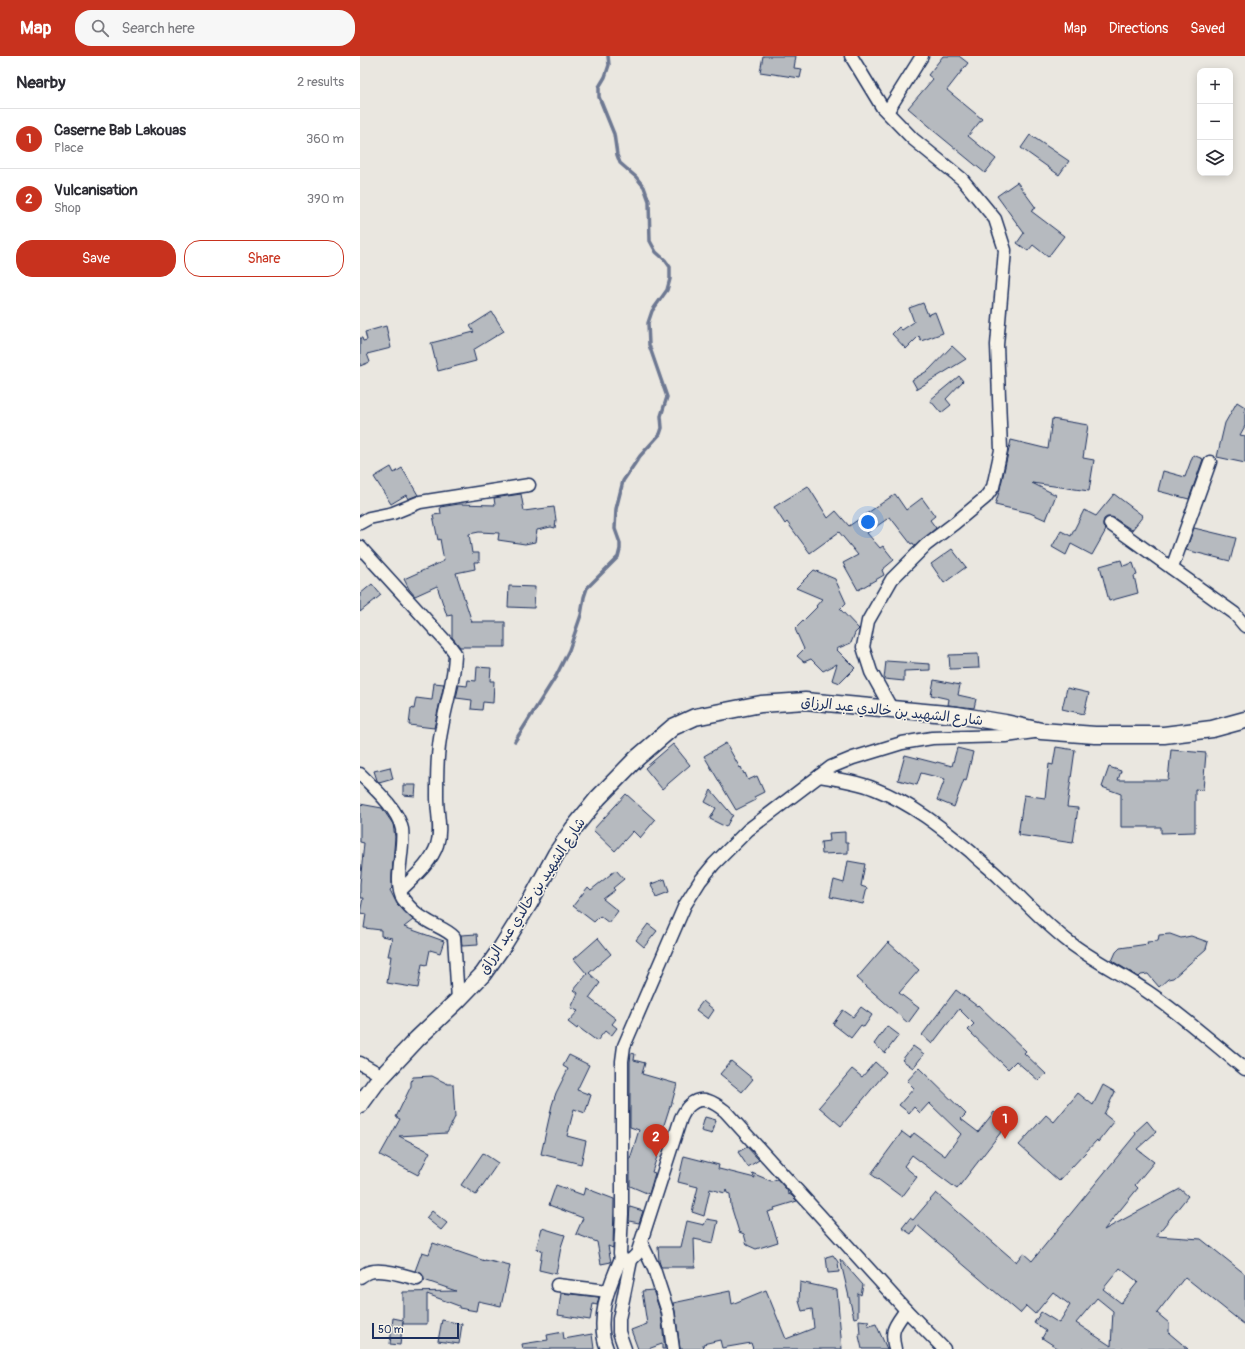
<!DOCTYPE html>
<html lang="en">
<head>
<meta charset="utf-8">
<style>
	body { margin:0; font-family:Pangolin,"Playpen Sans Arabic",sans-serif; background:#f7f7f7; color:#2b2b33 }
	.controls { position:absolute; right:12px; top:12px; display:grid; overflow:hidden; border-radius:8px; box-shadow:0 2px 10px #0003 }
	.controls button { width:36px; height:36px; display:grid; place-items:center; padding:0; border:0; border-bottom:1px solid #e1e1e2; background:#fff; color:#2b2b33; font:20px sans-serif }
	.scale { position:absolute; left:12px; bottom:10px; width:87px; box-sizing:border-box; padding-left:4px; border:2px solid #1b2f5e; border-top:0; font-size:11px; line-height:14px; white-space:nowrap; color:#1b2f5e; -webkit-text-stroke:3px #f7f3e8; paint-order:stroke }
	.you { position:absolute; left:508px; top:466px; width:14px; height:14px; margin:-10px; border:3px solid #fff; border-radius:50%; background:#1a73e8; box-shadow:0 0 0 6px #1a73e833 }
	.badge { display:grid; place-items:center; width:26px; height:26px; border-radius:50%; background:#c8321e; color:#fff; font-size:13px; font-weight:700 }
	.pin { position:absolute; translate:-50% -33px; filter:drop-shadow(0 1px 2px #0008) }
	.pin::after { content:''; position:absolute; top:21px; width:14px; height:12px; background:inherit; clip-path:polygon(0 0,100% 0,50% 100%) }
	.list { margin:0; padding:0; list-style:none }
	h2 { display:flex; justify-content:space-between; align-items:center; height:52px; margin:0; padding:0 16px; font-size:17px }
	h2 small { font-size:13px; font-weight:400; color:#7c7c81 }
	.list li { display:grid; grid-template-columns:26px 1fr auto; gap:12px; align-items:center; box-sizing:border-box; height:60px; padding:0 16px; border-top:1px solid #e1e1e2 }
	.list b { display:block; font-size:15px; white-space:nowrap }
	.list p { margin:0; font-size:13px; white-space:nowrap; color:#7c7c81 }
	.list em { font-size:13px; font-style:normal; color:#7c7c81 }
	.actions { display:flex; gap:8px; padding:12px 16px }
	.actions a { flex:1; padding:9px 0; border:1px solid #c8321e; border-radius:16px; text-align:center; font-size:14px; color:#c8321e }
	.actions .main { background:#c8321e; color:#fff }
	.icon { flex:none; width:22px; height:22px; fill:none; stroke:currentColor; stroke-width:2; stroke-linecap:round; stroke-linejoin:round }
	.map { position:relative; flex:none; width:885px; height:1293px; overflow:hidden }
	header { display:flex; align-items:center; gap:24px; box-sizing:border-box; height:56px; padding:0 20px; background:#c8321e; color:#fff }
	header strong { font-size:19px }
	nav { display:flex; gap:22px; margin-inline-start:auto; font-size:14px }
	.search { width:280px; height:36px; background:#f7f7f7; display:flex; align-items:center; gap:10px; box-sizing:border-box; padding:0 14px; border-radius:16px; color:#7c7c81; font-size:15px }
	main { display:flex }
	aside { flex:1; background:#fff }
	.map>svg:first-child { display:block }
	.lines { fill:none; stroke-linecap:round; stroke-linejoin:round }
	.stream { stroke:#6d7892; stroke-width:3.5 }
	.building { fill:#b6babf; stroke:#1b2f5e; fill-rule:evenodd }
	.minor-casing { stroke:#1b2f5e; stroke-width:15 }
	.secondary-casing { stroke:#1b2f5e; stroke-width:19 }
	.minor { stroke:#f7f3e8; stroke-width:12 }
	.secondary { stroke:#f7f3e8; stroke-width:16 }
	.labels { text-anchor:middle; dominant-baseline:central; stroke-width:3; stroke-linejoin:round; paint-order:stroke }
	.street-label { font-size:14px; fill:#1b2f5e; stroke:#f7f3e8 }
</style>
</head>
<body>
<header>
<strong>Map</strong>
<div class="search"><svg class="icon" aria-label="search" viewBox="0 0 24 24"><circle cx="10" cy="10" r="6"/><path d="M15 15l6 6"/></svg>Search here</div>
<nav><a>Map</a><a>Directions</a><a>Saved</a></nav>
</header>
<main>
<aside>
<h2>Nearby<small>2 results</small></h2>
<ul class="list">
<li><span class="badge">1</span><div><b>Caserne Bab Lakouas</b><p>Place</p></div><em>360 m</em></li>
<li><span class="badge">2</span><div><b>Vulcanisation</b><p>Shop</p></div><em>390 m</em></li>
</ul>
<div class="actions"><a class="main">Save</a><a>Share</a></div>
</aside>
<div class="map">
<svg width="885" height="1293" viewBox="0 0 885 1293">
	<rect width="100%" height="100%" fill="#eae7e0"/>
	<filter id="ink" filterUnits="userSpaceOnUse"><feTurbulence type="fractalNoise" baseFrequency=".025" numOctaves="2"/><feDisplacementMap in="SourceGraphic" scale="8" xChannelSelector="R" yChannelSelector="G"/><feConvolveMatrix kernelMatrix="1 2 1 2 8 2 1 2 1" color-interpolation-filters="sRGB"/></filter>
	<g filter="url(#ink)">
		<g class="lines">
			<path class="stream" d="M155,685L196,620L209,594L221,559L224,541L227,532L258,501L260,493V487L255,473L256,453L263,425L280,400L300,378L302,372L301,360L307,341L289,289L288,267L292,255L307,234L310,223V211L305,204L296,196L290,185L289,145L284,131L276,121L260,107L257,99L254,78L239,41V31L245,21L249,9L248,0"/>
		</g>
		<g class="building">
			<path d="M403,0H436L434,12L442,13L440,22L400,16Z"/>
			<path d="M583,0H599L608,7L587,34L622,63L608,80L636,103L625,117L574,75H575L548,52L573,23L568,19Z"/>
			<path d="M670,79L709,105L699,119L661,92Z"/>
			<path d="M657,126L676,152L671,155L704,180L688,201L673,189L668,195L657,187L664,177L637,140Z"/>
			<path d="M563,247L568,259L575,256L583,277L561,285L559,280L546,293L532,278L539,271L542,274L554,266L549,252Z"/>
			<path d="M132,256L144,275L113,294L116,305L78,315L71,287L114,276L110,270Z"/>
			<path d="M26,270L31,292L7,298L10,306L0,310V282H2L3,285L7,284L5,276Z"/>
			<path d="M592,290L606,303L557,333L552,324L569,314Z"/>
			<path d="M599,320L603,325L586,343L591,349L581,357L570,344Z"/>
			<path d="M877,346L885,351V370L880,379L885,380V407L857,401L865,367Z"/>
			<path d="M692,363L728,369L723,402L734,404L729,435L672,427L696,439L686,464L670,457L635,449L640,433L651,384L688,393Z"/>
			<path d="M833,399L843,403L829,443L798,435L803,415L825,421Z"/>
			<path d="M31,411L34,417L42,412L58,439L48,443L46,439L31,448L14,421Z"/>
			<path d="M448,430L468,462L476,455L489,470L535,438L546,454L562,442L575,460L570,464L576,472L555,490L553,487L551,488L530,461L507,477L520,492L523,490L534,504L522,514L524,519L498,534L483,507L498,499L479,476L450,497L427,466L425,468L414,451Z"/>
			<path d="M161,438L164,455L194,451L196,464L195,472L191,471L177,474L175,486L165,488L138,484L139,477L119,476L109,478L112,497H119V506H114L115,513L96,517L112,566H145V591H100L92,581V559L87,560L77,530L55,540L49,533L44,523L84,505L80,483L78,484L73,459L81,458L80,451L99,448L135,449L134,442Z"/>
			<path d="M754,438L783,460L772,474L754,462L747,461L744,463L743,467V471L746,474L732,499L711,488L706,499L692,491L701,475L711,480L724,454L736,460Z"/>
			<path d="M834,472L876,482L870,505L826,494Z"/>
			<path d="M592,493L606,511L584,527L571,508Z"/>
			<path d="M761,504L763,510L773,507L777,519L774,520L778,537L749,545L740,510Z"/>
			<path d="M454,514L475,523L486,547L480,553L499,573L495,577L491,587L476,593L495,612L480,627L472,624L477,608L463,615L451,603L444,606L437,600L444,593L435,573L457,551L456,550L462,543L436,532Z"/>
			<path d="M12,528L21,539L0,556V538Z"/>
			<path d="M149,530L175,531L174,552L148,551Z"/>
			<path d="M618,598L619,612L590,613L589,599Z"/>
			<path d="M526,605L570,608V614L544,615V625L524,623Z"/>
			<path d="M117,611L131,612L130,625H134L133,647L123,646L122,654L111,653L112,644L96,642L99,629L107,630L108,624L116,625Z"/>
			<path d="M574,624L600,629L598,639L616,643L614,652L588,649L589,643L571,639Z"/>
			<path d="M74,627L84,628L74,672L49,669L51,652L54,653L56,642L72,644Z"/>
			<path d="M707,632L729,637L724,658L702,653Z"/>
			<path d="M366,687L380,712L381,711L384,718L385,717L388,724L397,720L404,736L394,741L396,744L376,754L344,700Z"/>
			<path d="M313,688L330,709L302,733L285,712Z"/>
			<path d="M696,691L715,694L707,751L718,752L713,787L658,779L664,739L685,742L689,708L693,709Z"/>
			<path d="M597,692L613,696L606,725L604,724L594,751L577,744L585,723L561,717L557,729L538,724L545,699L576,707L577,706L592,710Z"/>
			<path d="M811,694L846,697L843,734L835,733V776L801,777V771H761V738L742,731L749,711L761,715L758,724H808Z"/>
			<path d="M30,711L33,723L19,727L17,724L14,715Z"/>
			<path d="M43,729H56L55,740L43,739Z"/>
			<path d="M351,734L373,760H372L366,771L350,763L356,752L345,746Z"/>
			<path d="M266,738L295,764L280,782L273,775L255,795L233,774Z"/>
			<path d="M0,748L22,752L33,768L35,781L32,818V832L30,834L37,848L53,864L44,871L84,885L80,897L70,894L67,909L62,908L58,932L27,927L31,900H28L32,882L21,880V874L4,872L6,858L0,857L3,842H0V828L4,787L0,786Z"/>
			<path d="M485,776V786H488V797L462,798L461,786L470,785L469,777Z"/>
			<path d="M488,805L505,808L501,830L507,832L503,848L470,841L474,824L484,827Z"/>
			<path d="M256,814L264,823L253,832L255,834L243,843L258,855L249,867L240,860L234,866L213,850L228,831L231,834Z"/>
			<path d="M305,823L309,836L296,841L291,828Z"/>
			<path d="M288,868L297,875L284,891L276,884Z"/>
			<path d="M117,878L118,889L102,890L101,879Z"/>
			<path d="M810,878L821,882L831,880L848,886L846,893L813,922L808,923L799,931L788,918L781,919L779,921L752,905L756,896L760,892L788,888L787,886L798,885L799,879Z"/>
			<path d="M238,882L251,898L229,917L240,927L229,942L256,963L252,968L257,972L251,980L245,975L237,985L218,971L217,973L208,966L218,955L211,952L218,937L214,934L227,918L214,903Z"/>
			<path d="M528,886L559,914L539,937L559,952L548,967L497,922Z"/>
			<path d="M596,934L617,950L618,949L666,995L664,997L686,1018L679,1025L656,1005L648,1013L608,974L614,968L599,953L572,988L562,979Z"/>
			<path d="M343,945L354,954L348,963L336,954Z"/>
			<path d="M501,951L512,959L504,971L501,969L491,982L473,968L483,954L493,961Z"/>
			<path d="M527,970L539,979L525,997L514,988Z"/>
			<path d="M553,990L564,998L553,1012L542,1004Z"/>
			<path d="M271,997L275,998L274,1004L285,1007L282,1018L317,1028L311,1050H310L303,1072L306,1073L292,1116L295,1117L289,1138L270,1130V1103L279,1074L270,1071V1006Z"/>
			<path d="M209,999L229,1009L217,1034L231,1039L225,1057L214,1053L207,1080L226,1085L221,1108L181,1098L192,1049L196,1037L208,1013L203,1010Z"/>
			<path d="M371,1005L393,1023L382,1036L360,1018Z"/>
			<path d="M515,1006L526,1016L481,1070L459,1051L492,1013L502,1021Z"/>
			<path d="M559,1012L606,1058L601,1063L618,1076L634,1056L648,1067L597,1133L552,1099L544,1110L557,1121L542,1141L511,1118L542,1076L550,1082L554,1077L585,1100L601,1078L569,1047L560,1057L554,1051L549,1057L539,1049L554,1032L547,1025Z"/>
			<path d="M72,1020L88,1028H93L95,1061L87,1077L39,1080L70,1096L58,1119L20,1099L40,1063L36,1061L51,1030V1026L53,1021Z"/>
			<path d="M743,1029L755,1036L744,1058L754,1066L738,1086L737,1084L699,1125L659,1089L686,1059L694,1066L718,1037L733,1049Z"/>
			<path d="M345,1061L356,1064L352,1078L341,1075Z"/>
			<path d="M787,1065L796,1076L777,1093L794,1106L775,1129L778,1132L744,1174L820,1133L828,1140L796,1180L841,1183L885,1218V1269L825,1221L797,1257L809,1267V1277L828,1293H699L682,1282L686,1275L674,1267L681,1256L699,1267L710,1249L693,1236L675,1258L666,1250L660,1257L557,1169L551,1178L542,1172L550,1162L553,1164L576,1137L656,1206L663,1197L672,1205L776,1078L775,1076ZM760,1212L778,1226L761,1247L743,1233ZM737,1242L753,1255L751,1290L716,1267Z"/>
			<path d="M387,1091L399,1104L388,1111L378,1096Z"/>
			<path d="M123,1097L138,1107L116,1139L101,1129Z"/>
			<path d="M324,1100L359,1109L358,1113H359L395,1122L392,1117L411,1125L417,1123L427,1134L428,1138L431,1139L437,1145L414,1152L415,1154L408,1156L418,1186L396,1193L387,1189L384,1178L379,1176L371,1150L370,1138L367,1137L366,1133L365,1137L350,1133L344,1160L332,1156L338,1131L318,1126Z"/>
			<path d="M196,1129L223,1139L225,1132L254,1143L253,1192L248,1190L251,1206L241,1208L237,1186L216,1178L223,1162L189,1149Z"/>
			<path d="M270,1151L283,1155L279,1167L269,1165Z"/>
			<path d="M72,1155L87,1167L81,1174L66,1162Z"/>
			<path d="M347,1163L358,1165L353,1187L334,1183L335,1211H301L299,1205L298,1191H321L327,1165L344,1169Z"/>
			<path d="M182,1172L205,1179L201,1191L196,1218L179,1214L182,1194L176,1193Z"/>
			<path d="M73,1187L125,1205V1204L150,1210L141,1250L118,1245L116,1255L99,1252V1250L67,1238V1268H43V1265L40,1289L30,1288L33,1262L43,1264V1236L96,1235L64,1224L62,1218L55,1215L62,1196L69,1198Z"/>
			<path d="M473,1199L478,1206L479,1216L468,1217L466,1201Z"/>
			<path d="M480,1203L503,1229L501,1239L498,1237V1261L494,1262Z"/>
			<path d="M440,1226L477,1234L482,1293H393L391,1287L362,1292L360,1284L343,1288L344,1293H320L315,1255L313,1247L370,1235L372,1248L406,1234L426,1283L454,1272L452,1253L442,1255L439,1245Z"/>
			<path d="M293,1234L301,1258L305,1293H302V1288L288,1293H278L271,1274L287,1268L282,1235Z"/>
			<path d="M201,1237L239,1241L237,1249L233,1248L230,1264L198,1259Z"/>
			<path d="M82,1264L102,1268L99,1288L78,1285Z"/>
			<path d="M499,1264L508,1265L509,1270L516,1268L527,1293H502L499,1280L500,1279Z"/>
			<path d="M203,1276L204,1283L232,1278L234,1293H163L162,1288L188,1284L187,1279Z"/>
		</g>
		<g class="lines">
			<defs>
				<g id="minor">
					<path d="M491,0L522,51L553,83L602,123L635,163L645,194L637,289L641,394L633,431L625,442L595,467L566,489L532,523L508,565L503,591L511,616L531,652"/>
					<path d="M527,56L562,0"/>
					<path d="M0,467L9,462L33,457L60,446L169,429"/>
					<path d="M750,468L874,557L885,570"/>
					<path d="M0,491L89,589L95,597C95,622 86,647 82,671C77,695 77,718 77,741C77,758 82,773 77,789C71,807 54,821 41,834"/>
					<path d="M812,512L850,406"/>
					<path d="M0,718C14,732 38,753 42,773C45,791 33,828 43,843C49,851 57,859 66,864C75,870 86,873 94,881L98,944"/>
					<path d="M459,720C478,723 498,726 515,733C551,747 581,771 611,796C620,805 631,813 640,822C663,843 684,867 709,886C734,905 762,918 788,936C822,959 853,987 885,1013"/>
					<path d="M0,1007L23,1020"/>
					<path d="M281,1186L294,1213L308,1256L313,1293"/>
					<path d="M0,1221C3,1219 6,1217 9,1216C22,1212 44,1219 57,1223"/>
					<path d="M197,1229L248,1235"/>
					<path d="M247,1293C235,1263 249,1230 261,1202"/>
					<path d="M265,1293L259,1276V1263L271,1204"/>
					<path d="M535,1293C530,1273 535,1270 546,1254"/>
					<path d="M584,1293L546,1254L365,1055C355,1047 342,1038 330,1049C326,1052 323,1058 321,1062L277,1198L271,1204L265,1205L261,1202L260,1197L262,1158V1005L264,990L325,849L340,825L354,808L388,774L471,711L493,702L542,687L572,682L646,680L674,676"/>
				</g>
				<path id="secondary" d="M0,1049L16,1027L57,983L98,944L123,918L142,891L170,846L196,798L213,773L238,742L277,702L313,671L335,661L401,648L445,645L597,659L645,667L681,675L735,679H804L852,673L885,664"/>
			</defs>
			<use href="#minor" class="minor-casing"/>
			<use href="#secondary" class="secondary-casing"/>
			<use href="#minor" class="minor"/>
			<use href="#secondary" class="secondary"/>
		</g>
	</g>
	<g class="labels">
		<g class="street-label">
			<text transform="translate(532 655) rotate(6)">شارع الشهيد بن خالدي عبد الرزاق</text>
			<text transform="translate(172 840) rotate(-57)">شارع الشهيد بن خالدي عبد الرزاق</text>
		</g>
	</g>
</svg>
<div class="controls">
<button>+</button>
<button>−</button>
<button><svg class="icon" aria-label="layers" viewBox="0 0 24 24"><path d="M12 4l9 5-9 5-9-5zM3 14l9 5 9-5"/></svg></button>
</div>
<div class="scale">50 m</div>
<div class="you"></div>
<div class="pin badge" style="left:645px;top:1083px">1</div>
<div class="pin badge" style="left:296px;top:1101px">2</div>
</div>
</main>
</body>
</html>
